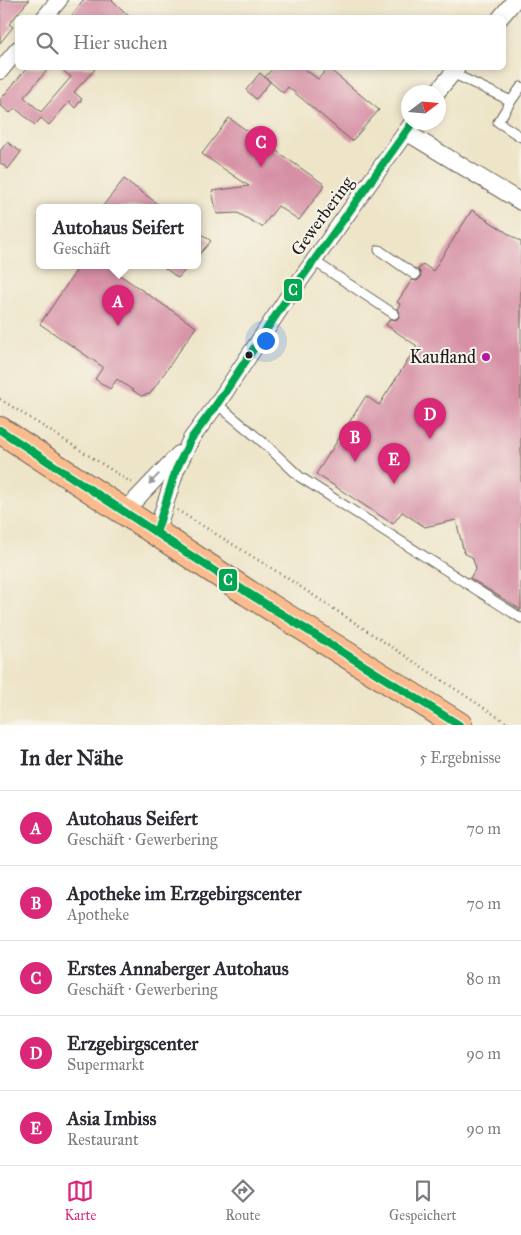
<!DOCTYPE html>
<html lang="de">
<head>
<meta charset="utf-8">
<style>
	body { margin:0; font-family:"IM FELL Great Primer",serif; background:#f7f7f7; color:#2b2b33 }
	.compass { position:absolute; left:401px; top:85px; width:45px; height:45px; border-radius:50%; background:#fff; box-shadow:0 2px 8px #0003; rotate:74deg }
	.you { position:absolute; left:265px; top:340px; width:18px; height:18px; margin:-12px; border:4px solid #fff; border-radius:50%; background:#1a73e8; box-shadow:0 0 0 8px #1a73e833 }
	.badge { display:grid; place-items:center; width:32px; height:32px; border-radius:50%; background:#db2777; color:#fff; font-size:16px; font-weight:700 }
	.pin { position:absolute; translate:-50% -41px; filter:drop-shadow(0 1px 2px #0008) }
	.pin::after { content:''; position:absolute; top:26px; width:18px; height:15px; background:inherit; clip-path:polygon(0 0,100% 0,50% 100%) }
	.popup { position:absolute; left:36px; top:204px; width:165px; height:65px; box-sizing:border-box; display:grid; place-content:center; border-radius:8px; background:#fff; filter:drop-shadow(0 1px 4px #0005); font-size:16px; white-space:nowrap; color:#7c7c81 }
	.popup b { font-size:19px; color:#2b2b33 }
	.popup::after { content:''; position:absolute; left:50%; top:100%; margin-left:-10px; border:10px solid transparent; border-top-color:#fff }
	.list { margin:0; padding:0; list-style:none }
	h2 { display:flex; justify-content:space-between; align-items:center; height:65px; margin:0; padding:0 20px; font-size:21px }
	h2 small { font-size:16px; font-weight:400; color:#7c7c81 }
	.list li { display:grid; grid-template-columns:32px 1fr auto; gap:15px; align-items:center; box-sizing:border-box; height:75px; padding:0 20px; border-top:1px solid #e1e1e2 }
	.list b { display:block; font-size:19px; white-space:nowrap }
	.list p { margin:0; font-size:16px; white-space:nowrap; color:#7c7c81 }
	.list em { font-size:16px; font-style:normal; color:#7c7c81 }
	.icon { flex:none; width:28px; height:28px; fill:none; stroke:currentColor; stroke-width:2; stroke-linecap:round; stroke-linejoin:round }
	.map { position:relative; flex:none; width:521px; height:725px; overflow:hidden }
	.search { position:absolute; background:#fff; box-shadow:0 2px 8px #0003; left:15px; right:15px; top:15px; height:55px; display:flex; align-items:center; gap:12px; box-sizing:border-box; padding:0 18px; border-radius:8px; color:#7c7c81; font-size:19px }
	.sheet { height:440px; background:#fff }
	nav { display:flex; justify-content:space-around; align-items:center; box-sizing:border-box; height:70px; border-top:1px solid #e1e1e2; background:#fff; font-size:14px; color:#7c7c81 }
	nav a { display:grid; justify-items:center; gap:2px }
	nav .on { color:#db2777 }
	.map>svg:first-child { display:block }
	.building { fill:#d68fa5 }
	.lines { fill:none; stroke-linecap:round; stroke-linejoin:round }
	.lane-casing { stroke:#666259; stroke-width:11 }
	.street-casing { stroke:#666259; stroke-width:18 }
	.primary-casing { stroke:#666259; stroke-width:28 }
	.path { stroke:#666259; stroke-width:2.5; stroke-dasharray:1 4; stroke-linecap:butt }
	.lane { stroke:#fff; stroke-width:9 }
	.street { stroke:#fff; stroke-width:16 }
	.primary { stroke:#fbbb8d; stroke-width:26 }
	.bus-1-casing { stroke:#f7f3e8; stroke-width:11 }
	.bus-1 { stroke:#00a651; stroke-width:8 }
	.oneway { fill:#999 }
	.bus-dot { fill:#1c1c1c; stroke:#f7f3e8; stroke-width:2 }
	.poi-dot { fill:#b5179e; stroke:#f7f3e8; stroke-width:2 }
	.labels { text-anchor:middle; dominant-baseline:central; stroke-width:4; stroke-linejoin:round; paint-order:stroke }
	.street-label { font-size:18px; fill:#1c1c1c; stroke:#f7f3e8 }
	.poi-label { font-size:18px; fill:#1c1c1c; stroke:#f7f3e8; text-anchor:end }
	.line-badge { stroke:#f7f3e8; stroke-width:2 }
	.badge-label { font-size:14px; text-anchor:middle; font-weight:bold; fill:#fff }
</style>
</head>
<body>
<div class="map">
<svg width="521" height="725" viewBox="0 0 521 725">
	<rect width="100%" height="100%" fill="#f7f3e8"/>
	<filter id="ink" filterUnits="userSpaceOnUse"><feTurbulence type="fractalNoise" baseFrequency=".02" numOctaves="2"/><feDisplacementMap in="SourceGraphic" scale="10" xChannelSelector="R" yChannelSelector="G"/><feConvolveMatrix kernelMatrix="1 2 1 2 8 2 1 2 1" color-interpolation-filters="sRGB"/></filter>
	<filter id="wash" filterUnits="userSpaceOnUse"><feTurbulence type="fractalNoise" baseFrequency=".0096" numOctaves="4" result="noise"/><feDisplacementMap in="SourceGraphic" scale="20" xChannelSelector="R" yChannelSelector="G"/><feGaussianBlur stdDeviation="1.12" result="paint"/><feColorMatrix in="noise" values="0 0 0 0 0 0 0 0 0 0 0 0 0 0 0 0 0 1.4 0 .05"/><feComposite in="paint" operator="in"/></filter>
	<g filter="url(#wash)">
		<rect width="100%" height="100%" fill="#eee5c9"/>
		<g id="blocks">
			<g class="building">
				<path d="M0,0H29L9,24L13,27L0,43Z"/>
				<path d="M83,0H112L131,18H70Z"/>
				<path d="M27,68H49L24,97L41,112L71,77L60,68H96L74,92L82,99L75,108L69,102L49,125L41,118L35,125L15,108L10,113L0,105V100Z"/>
				<path d="M273,68H303L318,79L328,68L379,110L352,141L288,87L283,93L265,77Z"/>
				<path d="M260,73L270,82L256,99L246,90Z"/>
				<path d="M229,118L325,185L299,220L278,206L262,227L238,213L217,214L212,191L249,186L202,154Z"/>
				<path d="M7,142L21,152L8,169L0,163V151Z"/>
				<path d="M124,179L162,207H102Z"/>
				<path d="M472,210L521,242V610L470,578L476,568L472,557L464,553L456,520L425,527L402,512L393,524L316,474L366,396L379,405L417,346L386,325L390,319L396,320L399,317L400,312L397,309L400,304L397,302L412,280L417,281L420,278L421,273L418,270L423,264L433,271Z"/>
				<path d="M197,231L211,241L197,257Z"/>
				<path d="M80,265H105L196,327L150,394L141,396L117,379L110,389L95,379L103,367L40,324Z"/>
				<path d="M161,265H190L178,278Z"/>
			</g>
		</g>
	</g>
	<g filter="url(#ink)">
		<use href="#blocks" fill-opacity="0" stroke="#666259" stroke-width="1"/>
		<g class="lines">
			<defs>
				<g id="lane">
					<path d="M452,73L511,101L498,122L521,137"/>
					<path d="M511,101L521,87"/>
					<path d="M379,250L415,275"/>
					<path d="M314,261L394,314"/>
					<path d="M217,404L265,444L300,477L521,618"/>
				</g>
				<g id="street">
					<path d="M44,18L59,0"/>
					<path d="M500,18L515,0"/>
					<path d="M0,71L18,49"/>
					<path d="M437,92L457,68"/>
					<path d="M406,132L521,202"/>
					<path d="M124,512L179,454"/>
					<path d="M156,533L176,470L191,439L217,404L288,297L413,122"/>
				</g>
				<path id="primary" d="M0,430L248,593L459,725"/>
			</defs>
			<use href="#lane" class="lane-casing"/>
			<use href="#street" class="street-casing"/>
			<use href="#primary" class="primary-casing"/>
			<g class="path">
				<path d="M0,399L132,483"/>
				<path d="M177,510L284,576L510,725"/>
			</g>
			<use href="#lane" class="lane"/>
			<use href="#street" class="street"/>
			<use href="#primary" class="primary"/>
			<defs>
				<g id="bus-1">
					<path d="M0,430L248,593L459,725"/>
					<path d="M156,533L176,470L191,439L217,404L288,297L413,122"/>
				</g>
			</defs>
			<use href="#bus-1" class="bus-1-casing"/>
			<use href="#bus-1" class="bus-1"/>
		</g>
		<defs><path id="oneway-solid" d="M-6-.8H1V-3.2L6.5 0L1 3.2V.8H-6Z" transform="scale(1.25)"/></defs>
		<use class="oneway" href="#oneway-solid" transform="translate(154 479) rotate(135)"/>
	</g>
	<circle class="bus-dot" cx="249" cy="355" r="4.5"/>
	<circle class="poi-dot" cx="486" cy="357" r="5"/>
	<g class="labels">
		<g class="street-label">
			<text transform="translate(322 216) rotate(-54)">Gewerbering</text>
		</g>
		<g class="poi-label">
			<text x="476" y="357">Kaufland</text>
		</g>
	</g>
	<g class="line-badge">
		<rect x="283" y="278" width="20" height="24" rx="5" fill="#00a651"/>
		<rect x="218" y="568" width="20" height="24" rx="5" fill="#00a651"/>
	</g>
	<g class="badge-label">
		<text x="293" y="295">C</text>
		<text x="228" y="585">C</text>
	</g>
</svg>
<svg class="compass" viewBox="-18 -18 36 36"><path d="M0-13l5 13h-10z" fill="#e53935"/><path d="M0 13l5-13h-10z" fill="#7c7c81"/></svg>
<div class="you"></div>
<div class="pin badge" style="left:118px;top:326px">A</div>
<div class="popup"><b>Autohaus Seifert</b>Geschäft</div>
<div class="pin badge" style="left:355px;top:462px">B</div>
<div class="pin badge" style="left:261px;top:167px">C</div>
<div class="pin badge" style="left:430px;top:439px">D</div>
<div class="pin badge" style="left:394px;top:484px">E</div>
<div class="search"><svg class="icon" aria-label="search" viewBox="0 0 24 24"><circle cx="10" cy="10" r="6"/><path d="M15 15l6 6"/></svg>Hier suchen</div>
</div>
<section class="sheet">
<h2>In der Nähe<small>5 Ergebnisse</small></h2>
<ul class="list">
<li><span class="badge">A</span><div><b>Autohaus Seifert</b><p>Geschäft · Gewerbering</p></div><em>70 m</em></li>
<li><span class="badge">B</span><div><b>Apotheke im Erzgebirgscenter</b><p>Apotheke</p></div><em>70 m</em></li>
<li><span class="badge">C</span><div><b>Erstes Annaberger Autohaus</b><p>Geschäft · Gewerbering</p></div><em>80 m</em></li>
<li><span class="badge">D</span><div><b>Erzgebirgscenter</b><p>Supermarkt</p></div><em>90 m</em></li>
<li><span class="badge">E</span><div><b>Asia Imbiss</b><p>Restaurant</p></div><em>90 m</em></li>
</ul>
</section>
<nav>
<a class="on"><svg class="icon" aria-label="map" viewBox="0 0 24 24"><path d="M3 6l6-2 6 2 6-2v14l-6 2-6-2-6 2zM9 4v14M15 6v14"/></svg>Karte</a>
<a><svg class="icon" aria-label="directions" viewBox="0 0 24 24"><path d="M12 3l9 9-9 9-9-9zM9 14v-3h6M13 9l2 2-2 2"/></svg>Route</a>
<a><svg class="icon" aria-label="saved" viewBox="0 0 24 24"><path d="M7 4h10v16l-5-4-5 4z"/></svg>Gespeichert</a>
</nav>
</body>
</html>
